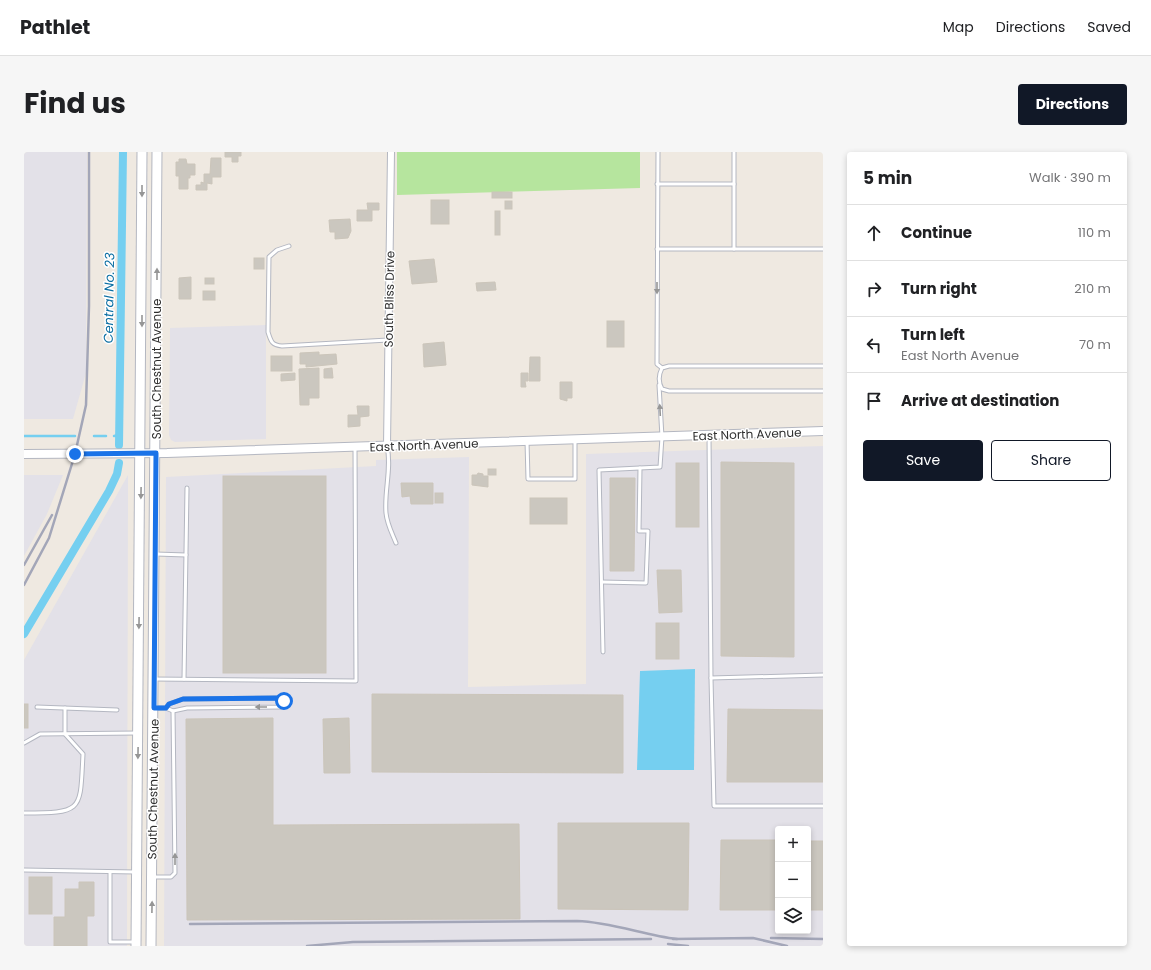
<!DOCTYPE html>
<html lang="en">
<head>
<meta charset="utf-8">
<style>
	body { margin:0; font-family:Poppins,sans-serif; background:#f6f6f6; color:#202124 }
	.controls { position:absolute; right:12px; bottom:12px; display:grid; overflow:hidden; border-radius:4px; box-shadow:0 2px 6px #0003 }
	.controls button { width:36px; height:36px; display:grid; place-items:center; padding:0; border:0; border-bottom:1px solid #e0e0e0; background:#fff; color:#202124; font:20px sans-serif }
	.stop { position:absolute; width:12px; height:12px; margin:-9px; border:3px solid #1a73e8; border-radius:50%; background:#fff }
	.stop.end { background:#1a73e8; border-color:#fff; box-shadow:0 1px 4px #0008 }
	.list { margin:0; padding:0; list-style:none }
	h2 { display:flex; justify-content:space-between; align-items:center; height:52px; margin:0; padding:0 16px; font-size:17px }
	h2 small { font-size:13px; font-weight:400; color:#757577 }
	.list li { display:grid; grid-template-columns:26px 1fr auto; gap:12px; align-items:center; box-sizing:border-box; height:56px; padding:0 16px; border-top:1px solid #e0e0e0 }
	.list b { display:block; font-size:15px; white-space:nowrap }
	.list p { margin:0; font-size:13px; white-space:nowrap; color:#757577 }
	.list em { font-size:13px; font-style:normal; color:#757577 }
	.actions { display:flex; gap:8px; padding:12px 16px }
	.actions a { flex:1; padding:9px 0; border:1px solid #111827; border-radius:4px; text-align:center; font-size:14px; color:#111827 }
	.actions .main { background:#111827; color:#fff }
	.icon { flex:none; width:22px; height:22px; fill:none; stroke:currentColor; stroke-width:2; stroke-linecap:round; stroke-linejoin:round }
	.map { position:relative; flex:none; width:799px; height:794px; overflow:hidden; border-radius:4px }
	header { display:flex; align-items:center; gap:24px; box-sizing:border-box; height:56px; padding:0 20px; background:#fff; border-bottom:1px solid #e0e0e0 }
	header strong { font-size:19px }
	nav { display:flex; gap:22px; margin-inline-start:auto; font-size:14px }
	.intro { display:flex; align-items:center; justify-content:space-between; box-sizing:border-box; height:96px; padding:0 24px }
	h1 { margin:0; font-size:28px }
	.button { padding:10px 18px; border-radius:4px; background:#111827; color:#fff; font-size:14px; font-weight:700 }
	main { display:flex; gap:24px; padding:0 24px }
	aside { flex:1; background:#fff; border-radius:4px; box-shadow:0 2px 6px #0003 }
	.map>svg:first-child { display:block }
	.industrial { fill:#e3e1e8; fill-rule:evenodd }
	.green { fill:#b6e59e }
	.water { fill:#75cff0 }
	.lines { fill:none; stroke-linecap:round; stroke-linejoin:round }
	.stream { stroke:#75cff0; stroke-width:2.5 }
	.canal { stroke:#75cff0; stroke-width:8 }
	.building { fill:#cbc7bf; stroke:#cbc5ba }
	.service-casing { stroke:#b4b7c1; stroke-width:5 }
	.minor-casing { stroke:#b4b7c1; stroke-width:8 }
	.tertiary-casing { stroke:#b4b7c1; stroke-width:10 }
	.secondary-casing { stroke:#b4b7c1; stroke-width:11 }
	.service { stroke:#fff; stroke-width:3 }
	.minor { stroke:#fff; stroke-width:6 }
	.tertiary { stroke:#fff; stroke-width:8 }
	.secondary { stroke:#fff; stroke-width:9 }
	.rail { stroke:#a3a6b8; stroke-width:2.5 }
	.oneway { fill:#969696 }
	.route { stroke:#1a73e8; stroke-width:5 }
	.labels { text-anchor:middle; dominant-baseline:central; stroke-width:3; stroke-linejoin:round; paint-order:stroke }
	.street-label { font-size:12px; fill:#2e2e2e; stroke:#fff }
	.water-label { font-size:13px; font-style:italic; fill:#0d6fa3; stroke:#fff }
</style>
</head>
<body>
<header>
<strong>Pathlet</strong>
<nav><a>Map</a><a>Directions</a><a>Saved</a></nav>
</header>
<div class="intro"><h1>Find us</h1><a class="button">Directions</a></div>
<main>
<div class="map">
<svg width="799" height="794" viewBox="0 0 799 794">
	<rect width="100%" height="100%" fill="#efe9e1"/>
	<g class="industrial">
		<path d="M0,0H63L62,221L49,267H0Z"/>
		<path d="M242,173V287L151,290L147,288L145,283L146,176Z"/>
		<path d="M799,294V794H140L142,325L352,314V308L445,305L444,535L562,532V302ZM754,677H784V779H754Z"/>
		<path d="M0,323H39L23,362L0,404Z"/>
		<path d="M104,323L103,794H0V508Z"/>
	</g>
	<path class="green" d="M373,0H616V36L373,43Z"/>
	<path class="water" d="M671,517L670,618H613L616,519Z"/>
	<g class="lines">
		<g class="stream">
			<path d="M0,284H51"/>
			<path d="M70,284H82"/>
			<path d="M90,284L95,283"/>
		</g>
		<g class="canal">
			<path d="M95,293L99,0"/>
			<path d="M0,482L85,339L93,322L95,311"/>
		</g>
	</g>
	<g class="building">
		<path d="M201,0H217V4H214V10H208V5H201Z"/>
		<path d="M187,6H197V25H188V32L183,31V38H172V33H177V30L180,31V22H186Z"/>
		<path d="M155,7H162L163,12H171V23H166V26H164V37H155V24H152V10H155Z"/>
		<rect x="468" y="40" width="20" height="6"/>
		<rect x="407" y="48" width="18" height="24"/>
		<rect x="481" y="49" width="7" height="8"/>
		<path d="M343,51H355V58H348V69H333V58H344Z"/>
		<rect x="471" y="59" width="5" height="24"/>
		<path d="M326,67L327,79L324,86L311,87V80H306L305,68Z"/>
		<rect x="230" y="106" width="10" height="11"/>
		<path d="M410,107L413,130L388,132L385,109Z"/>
		<path d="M167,125V147H155V126Z"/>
		<rect x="181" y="126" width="9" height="6"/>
		<path d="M471,130L472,138L453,139L452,131Z"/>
		<rect x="179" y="139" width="12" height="9"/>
		<rect x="583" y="169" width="17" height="26"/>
		<path d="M420,190L422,213L400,215L399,192Z"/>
		<path d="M295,200V203L312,202L313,212L282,215V212H276V201Z"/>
		<rect x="247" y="204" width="21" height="15"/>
		<path d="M506,205H516V229H505Z"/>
		<path d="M295,216V246H285V253H276L275,217Z"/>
		<path d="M308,216L309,226H300V217Z"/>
		<path d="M271,221V228L257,229V222Z"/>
		<path d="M497,221H504V229H501L502,235H497Z"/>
		<path d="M536,230H548V246H543V249L536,247Z"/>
		<path d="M333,254H345V264L336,265V274L324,275V263H334Z"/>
		<path d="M697,310L770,311V505L697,504Z"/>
		<rect x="652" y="311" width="23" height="64"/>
		<rect x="464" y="317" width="8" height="6"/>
		<path d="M454,321L459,322V324H464V335L448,333V323H453Z"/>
		<rect x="199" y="324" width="103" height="197"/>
		<path d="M586,326H611L610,419H586Z"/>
		<path d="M377,331H409V352H387L386,344L378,345Z"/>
		<rect x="411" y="341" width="8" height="10"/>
		<rect x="506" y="346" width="37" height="26"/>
		<path d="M633,418H657L658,460L635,461Z"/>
		<rect x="632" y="471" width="23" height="36"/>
		<path d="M348,542L599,543V621L348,620Z"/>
		<rect x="0" y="552" width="4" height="24"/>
		<path d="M704,557L799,558V630H703Z"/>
		<path d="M249,566V673L495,672L496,767L163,768L162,567Z"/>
		<path d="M325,566L326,621H300L299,567Z"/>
		<path d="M534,671H665L664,758L534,757Z"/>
		<path d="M697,688H754V758H696Z"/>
		<rect x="784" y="689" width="15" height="69"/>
		<rect x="5" y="725" width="23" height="37"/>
		<path d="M55,730H70V764H63V794H30V765H41V737H55Z"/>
	</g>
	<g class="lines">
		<defs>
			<g id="service">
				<path d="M634,0L633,212L638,216"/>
				<path d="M710,0V97"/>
				<path d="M633,32H710"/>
				<path d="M265,94L253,98L245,105L244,180C247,190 248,193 258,194L364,188"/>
				<path d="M633,97H799"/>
				<path d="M799,214H645L638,216C634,224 634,230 638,237L645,239H799"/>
				<path d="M685,283L687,526L799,523"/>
				<path d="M503,289L504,327H551V289"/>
				<path d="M363,294C368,317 360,338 362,361C363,372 368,381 372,391"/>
				<path d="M132,402L162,403"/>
				<path d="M578,430L622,431L624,379H615L616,316"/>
				<path d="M579,500L575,318L636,315L638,285L635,233"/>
				<path d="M687,526L690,654H799"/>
				<path d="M130,527L332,529L331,295"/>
				<path d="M160,527L163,336"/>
				<path d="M13,555L93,558"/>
				<path d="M130,556H142L149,559L163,556L259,555L262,552L260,549L254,546L159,547L145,552L142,556"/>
				<path d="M0,591L16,582L113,581"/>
				<path d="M0,661C60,661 56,659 59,602L41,582V556"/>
				<path d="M0,718L111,720"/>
				<path d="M86,720V790H110"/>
				<path d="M130,725H147L151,721L149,559"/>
			</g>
			<path id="minor" d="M363,294L367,0"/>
			<path id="tertiary" d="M0,302L143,301L799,279"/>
			<g id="secondary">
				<path d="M112,794L118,0"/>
				<path d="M127,794L133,0"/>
			</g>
		</defs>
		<use href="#service" class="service-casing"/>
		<use href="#minor" class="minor-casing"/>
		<use href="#tertiary" class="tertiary-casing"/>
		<use href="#secondary" class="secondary-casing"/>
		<use href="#service" class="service"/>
		<use href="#minor" class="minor"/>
		<use href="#tertiary" class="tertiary"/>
		<use href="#secondary" class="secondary"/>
		<g class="rail">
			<path d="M0,413L28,363"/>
			<path d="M0,433L25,386L51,302L62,253L65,154V0"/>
			<path d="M166,772L553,769C587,770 620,783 653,787"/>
			<path d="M747,786L799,787"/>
			<path d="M649,787L729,786L763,794"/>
			<path d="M644,792L664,794"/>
			<path d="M283,794L329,790L627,787"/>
		</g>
	</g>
	<defs><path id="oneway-solid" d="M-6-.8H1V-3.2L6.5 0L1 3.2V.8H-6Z"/></defs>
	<g class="oneway">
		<use href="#oneway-solid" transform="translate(118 39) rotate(90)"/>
		<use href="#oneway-solid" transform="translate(133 122) rotate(-90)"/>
		<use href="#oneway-solid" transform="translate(633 136) rotate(90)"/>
		<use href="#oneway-solid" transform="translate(118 169) rotate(90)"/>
		<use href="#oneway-solid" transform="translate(636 258) rotate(-93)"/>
		<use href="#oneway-solid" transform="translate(117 341) rotate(91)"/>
		<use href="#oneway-solid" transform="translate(115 471) rotate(91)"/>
		<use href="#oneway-solid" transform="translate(237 555) rotate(180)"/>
		<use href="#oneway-solid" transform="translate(114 601) rotate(91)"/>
		<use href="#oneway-solid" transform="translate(151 707) rotate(-90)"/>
		<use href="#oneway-solid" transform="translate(128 755) rotate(-89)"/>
	</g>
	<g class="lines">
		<path class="route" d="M51,302L132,301L130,556H142L145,552L159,547L254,546L260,549"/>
	</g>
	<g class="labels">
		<g class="street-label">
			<text transform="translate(365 147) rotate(-89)">South Bliss Drive</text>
			<text transform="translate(132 217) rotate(-90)">South Chestnut Avenue</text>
			<text transform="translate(723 282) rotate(-2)">East North Avenue</text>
			<text transform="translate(400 293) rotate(-2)">East North Avenue</text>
			<text transform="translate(129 637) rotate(-89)">South Chestnut Avenue</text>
		</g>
		<g class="water-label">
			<text transform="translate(85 146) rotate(-89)">Central No. 23</text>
		</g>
	</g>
</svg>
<div class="controls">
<button>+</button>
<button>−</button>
<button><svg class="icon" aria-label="layers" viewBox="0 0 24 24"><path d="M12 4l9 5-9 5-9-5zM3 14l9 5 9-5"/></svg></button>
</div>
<div class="stop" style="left:260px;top:549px"></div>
<div class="stop end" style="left:51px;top:302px"></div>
</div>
<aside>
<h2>5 min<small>Walk · 390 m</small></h2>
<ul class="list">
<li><svg class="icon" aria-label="ahead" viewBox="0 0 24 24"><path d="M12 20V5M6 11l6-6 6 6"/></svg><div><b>Continue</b></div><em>110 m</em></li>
<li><svg class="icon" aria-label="right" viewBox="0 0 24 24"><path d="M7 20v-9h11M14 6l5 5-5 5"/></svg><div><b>Turn right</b></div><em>210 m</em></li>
<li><svg class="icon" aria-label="left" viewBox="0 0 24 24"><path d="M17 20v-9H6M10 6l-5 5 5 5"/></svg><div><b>Turn left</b><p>East North Avenue</p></div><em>70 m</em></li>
<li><svg class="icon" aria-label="arrive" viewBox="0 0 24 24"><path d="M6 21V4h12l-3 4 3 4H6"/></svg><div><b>Arrive at destination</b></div></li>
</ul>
<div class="actions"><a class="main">Save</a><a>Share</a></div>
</aside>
</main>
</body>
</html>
